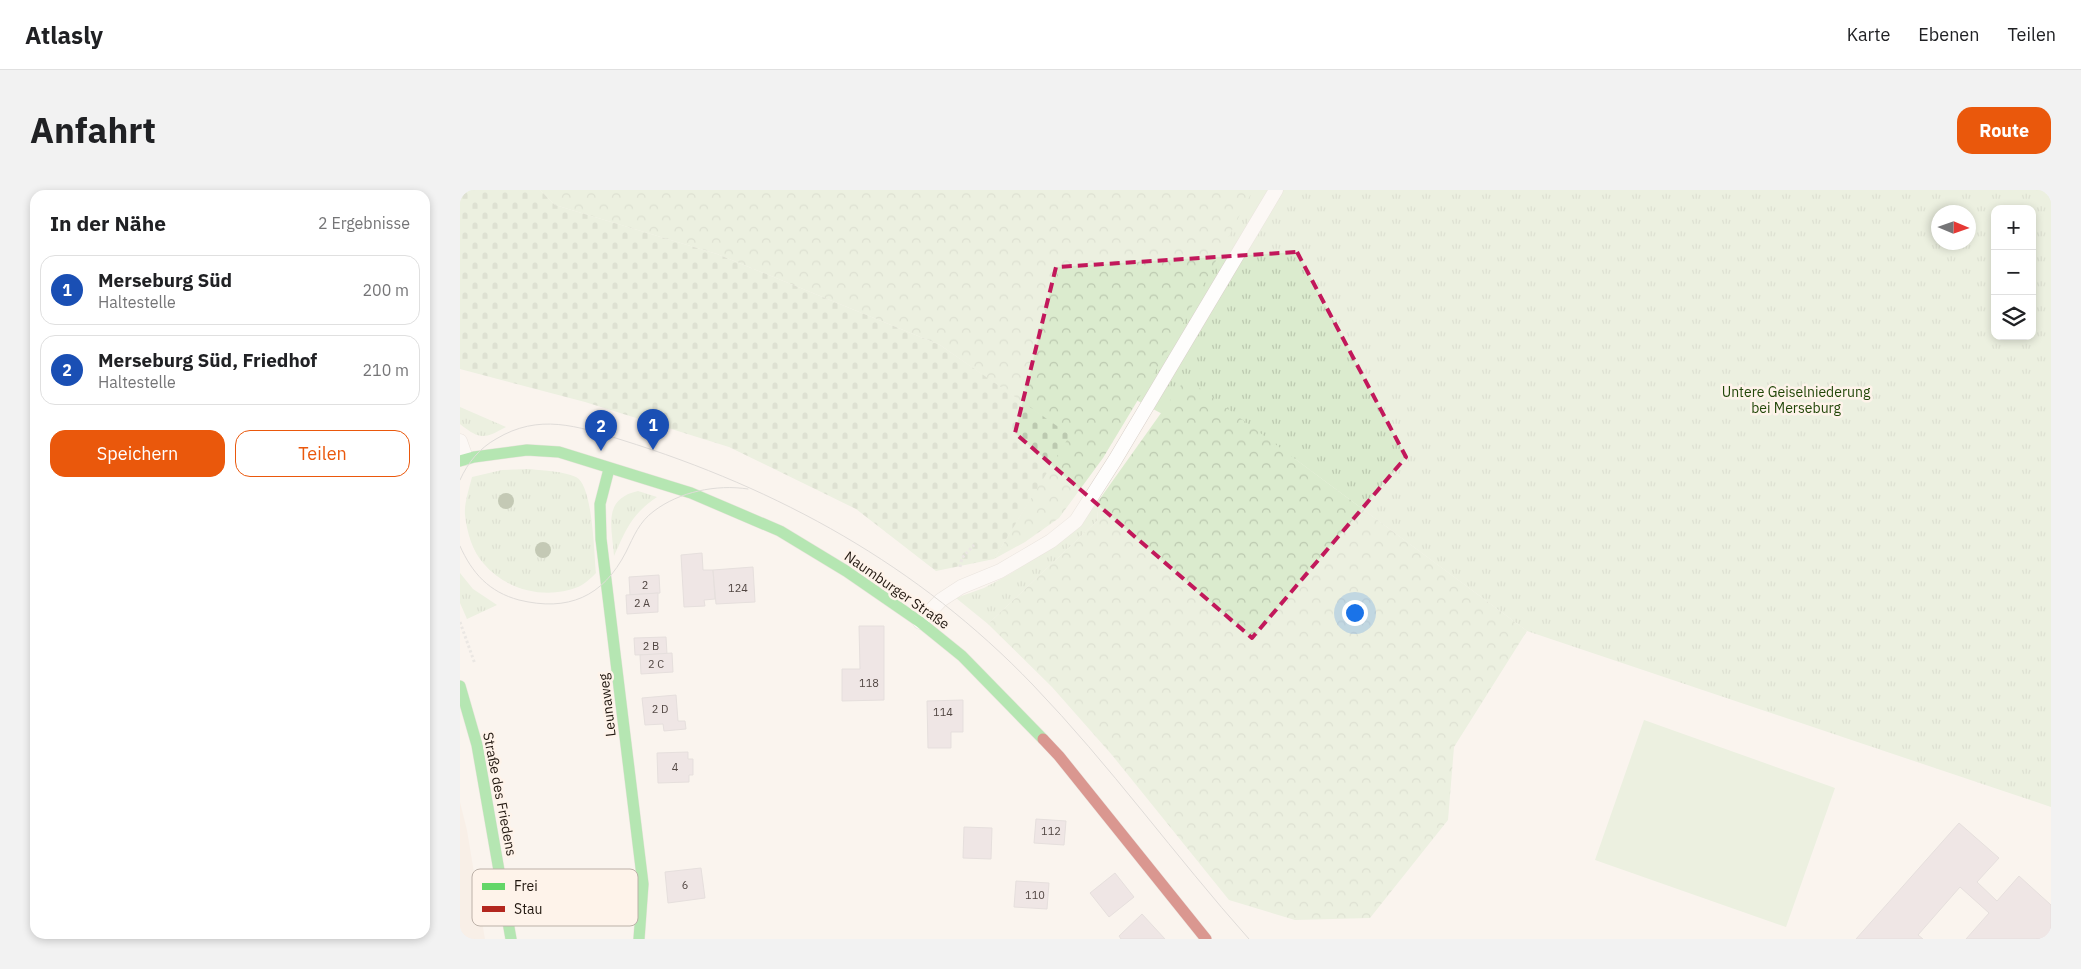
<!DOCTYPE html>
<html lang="de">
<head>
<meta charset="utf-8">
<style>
	body { margin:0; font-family:"IBM Plex Sans",sans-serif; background:#f2f2f2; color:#202124 }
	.controls { position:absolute; right:15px; top:15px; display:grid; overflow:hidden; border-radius:10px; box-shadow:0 2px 8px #0003 }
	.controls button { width:45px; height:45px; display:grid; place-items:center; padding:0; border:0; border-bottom:1px solid #e0e0e0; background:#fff; color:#202124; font:25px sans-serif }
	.compass { position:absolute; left:1471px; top:15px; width:45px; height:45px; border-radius:50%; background:#fff; box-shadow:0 2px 8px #0003; rotate:92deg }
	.you { position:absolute; left:894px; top:422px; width:18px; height:18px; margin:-12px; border:4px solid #fff; border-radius:50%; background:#1a73e8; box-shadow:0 0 0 8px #1a73e833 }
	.badge { display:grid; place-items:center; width:32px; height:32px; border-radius:50%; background:#ea580c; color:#fff; font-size:16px; font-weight:700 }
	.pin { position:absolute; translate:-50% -41px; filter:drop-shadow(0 1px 2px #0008) }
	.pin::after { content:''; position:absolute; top:26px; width:18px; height:15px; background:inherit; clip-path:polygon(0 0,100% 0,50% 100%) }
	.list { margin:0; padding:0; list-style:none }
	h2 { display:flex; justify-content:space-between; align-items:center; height:65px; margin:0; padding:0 20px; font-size:21px }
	h2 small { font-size:16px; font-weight:400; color:#757577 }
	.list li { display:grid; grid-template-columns:32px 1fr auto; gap:15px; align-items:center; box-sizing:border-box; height:70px; margin:0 10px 10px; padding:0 10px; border:1px solid #e0e0e0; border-radius:15px }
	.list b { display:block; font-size:19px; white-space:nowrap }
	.list p { margin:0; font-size:16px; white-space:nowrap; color:#757577 }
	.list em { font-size:16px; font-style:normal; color:#757577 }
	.actions { display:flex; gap:10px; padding:15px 20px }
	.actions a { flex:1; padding:11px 0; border:1px solid #ea580c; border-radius:15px; text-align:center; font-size:18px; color:#ea580c }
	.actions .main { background:#ea580c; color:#fff }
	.icon { flex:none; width:28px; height:28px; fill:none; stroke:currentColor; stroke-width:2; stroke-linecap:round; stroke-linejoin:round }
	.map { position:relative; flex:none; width:1591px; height:749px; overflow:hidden; border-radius:15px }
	header { display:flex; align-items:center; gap:30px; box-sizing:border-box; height:70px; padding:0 25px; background:#fff; border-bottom:1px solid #e0e0e0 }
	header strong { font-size:24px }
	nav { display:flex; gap:28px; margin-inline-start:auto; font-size:18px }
	.intro { display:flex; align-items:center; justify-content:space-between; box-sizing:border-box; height:120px; padding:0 30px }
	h1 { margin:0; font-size:35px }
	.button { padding:12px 22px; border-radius:15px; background:#ea580c; color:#fff; font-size:18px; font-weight:700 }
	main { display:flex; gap:30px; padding:0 30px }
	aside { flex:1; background:#fff; border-radius:15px; box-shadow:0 2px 8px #0003 }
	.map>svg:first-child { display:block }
	.commercial { fill:#f7e9de }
	.grass { fill:url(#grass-tufts); fill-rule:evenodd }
	.forest { fill:url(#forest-crowns) }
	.cemetery { fill:url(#cemetery-stones) }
	.pitch { fill:#dbebce }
	.building { fill:#e2d4da; stroke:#cec6c7 }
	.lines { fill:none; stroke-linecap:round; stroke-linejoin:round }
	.lane-casing { stroke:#d9d1ca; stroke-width:15 }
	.fast-casing { stroke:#d9d1ca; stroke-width:12 }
	.jam-casing { stroke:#d9d1ca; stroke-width:12 }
	.path { stroke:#dad8d6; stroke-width:3; stroke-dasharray:2.5 2.5; stroke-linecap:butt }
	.lane { stroke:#fefdfc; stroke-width:14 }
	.fast { stroke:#63d668; stroke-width:11 }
	.jam { stroke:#b3261e; stroke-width:11 }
	.tram { stroke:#c0bebd; stroke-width:1 }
	.tree { fill:#839570 }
	.marked { fill:none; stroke:#c2185b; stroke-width:4; stroke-dasharray:10 6; stroke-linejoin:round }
	.labels { text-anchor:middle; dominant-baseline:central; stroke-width:5; stroke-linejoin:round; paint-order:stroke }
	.number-label { font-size:11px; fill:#514642 }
	.park-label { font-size:14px; fill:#224709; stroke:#fef3ea }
	.street-label { font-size:14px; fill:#21170f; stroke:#fef3ea }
	.key { fill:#fef3ea; stroke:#bcb1a8; stroke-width:1 }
	.key-label { font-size:14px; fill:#21170f }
</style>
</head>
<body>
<header>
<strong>Atlasly</strong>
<nav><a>Karte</a><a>Ebenen</a><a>Teilen</a></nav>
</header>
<div class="intro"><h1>Anfahrt</h1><a class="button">Route</a></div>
<main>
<aside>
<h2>In der Nähe<small>2 Ergebnisse</small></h2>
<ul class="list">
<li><span class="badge" style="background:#1a4fb4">1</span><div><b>Merseburg Süd</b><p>Haltestelle</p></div><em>200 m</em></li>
<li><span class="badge" style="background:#1a4fb4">2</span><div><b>Merseburg Süd, Friedhof</b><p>Haltestelle</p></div><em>210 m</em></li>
</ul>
<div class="actions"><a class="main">Speichern</a><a>Teilen</a></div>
</aside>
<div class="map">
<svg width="1591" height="749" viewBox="0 0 1591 749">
	<defs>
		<pattern id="grass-tufts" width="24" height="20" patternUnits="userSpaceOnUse" patternTransform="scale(1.25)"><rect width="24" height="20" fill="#dbebce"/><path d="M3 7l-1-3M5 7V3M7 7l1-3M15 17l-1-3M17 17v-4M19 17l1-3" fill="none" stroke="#bcc9b0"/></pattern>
		<pattern id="forest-crowns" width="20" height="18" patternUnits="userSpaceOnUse" patternTransform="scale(1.25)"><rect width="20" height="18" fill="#dbebce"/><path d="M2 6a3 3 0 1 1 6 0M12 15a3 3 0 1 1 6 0" fill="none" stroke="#bcc9b0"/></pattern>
		<pattern id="cemetery-stones" width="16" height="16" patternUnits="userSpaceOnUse" patternTransform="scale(1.25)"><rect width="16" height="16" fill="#dbebce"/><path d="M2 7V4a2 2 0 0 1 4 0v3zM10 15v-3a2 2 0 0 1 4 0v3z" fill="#bcc9b0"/></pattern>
	</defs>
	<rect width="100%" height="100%" fill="#faf4ee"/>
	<path class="commercial" d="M0,612L7,640L25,749H0Z"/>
	<g class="grass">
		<path d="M784,0H1591V617L1067,441L835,269L723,235L648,195ZM1535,19H1572V146H1535ZM1478,22H1508V52H1478Z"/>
		<path d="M0,217L46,237C24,249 20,250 0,234Z"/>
		<path d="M70,279C85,281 102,281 116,287C133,295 134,364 136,383C131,388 125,394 118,397C86,410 46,400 24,374C12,361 7,342 5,325C4,314 9,299 12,287L42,280Z"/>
		<path d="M178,301L197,307C171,325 167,338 154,366C152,337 142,309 178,301Z"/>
		<path d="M639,310L637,331L528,434L496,408L524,398L550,384L616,340Z"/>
		<path d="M0,383L13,399L37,415L7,429L0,413Z"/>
	</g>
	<g class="forest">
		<path d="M80,0H793L717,145L643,268L599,328L565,352L534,369L609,245L480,155L257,64L95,15Z"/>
		<path d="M726,188L1067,441L994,557L988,630L910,728L835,730L769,710L652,565L592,497L528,434L637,331L639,310Z"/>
	</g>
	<path class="cemetery" d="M0,0H80L95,15L257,64L480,155L610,245L534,369L476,381L396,319L269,257L125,212L0,179Z"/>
	<path class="pitch" d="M1184,530L1375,598L1326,737L1135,670Z"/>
	<g class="building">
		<path d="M242,363L243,380H253L255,409L244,410L245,416L224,417L221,365Z"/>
		<path d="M293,377L295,412L256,414L253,380Z"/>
		<path d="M199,385L200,403L170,405L169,387Z"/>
		<path d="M198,403V422L167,424L166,405Z"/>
		<path d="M399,436H424V510L382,511V479H400Z"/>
		<path d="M206,447L207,464L175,465L174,448Z"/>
		<path d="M212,463L213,482L181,484L180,465Z"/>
		<path d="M216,505L218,531H225L226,539L204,541L203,534L185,535L182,508Z"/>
		<path d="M503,510V542H491V558H468L467,511Z"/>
		<path d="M228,562V569H233V585H229V592L198,593L197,563Z"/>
		<path d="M576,629L606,631L604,655L574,653Z"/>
		<path d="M1499,633L1539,668L1517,692L1537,711L1559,686L1591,715V749H1506L1529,723L1500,697L1458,745L1463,749H1396Z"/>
		<path d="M504,637L532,638L531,669L503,668Z"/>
		<path d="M241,678L245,708L208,713L205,682Z"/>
		<path d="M655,683L674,707L649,727L630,703Z"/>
		<path d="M556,691L589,693L587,719L554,717Z"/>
		<path d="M682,724L705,749H661L659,746Z"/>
	</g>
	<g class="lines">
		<defs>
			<g id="lane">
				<path d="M0,251L6,268"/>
				<path d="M460,432L481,410L501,397L540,381L591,351L616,331L655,270L816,0"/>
			</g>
			<g id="fast">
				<path d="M0,271L14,267L67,260L99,262L231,303L320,341L386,381L460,432L502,466L583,549"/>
				<path d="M149,279L140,314L141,349L183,694L179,749"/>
				<path d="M0,496L17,555L51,749"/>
			</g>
			<path id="jam" d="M583,549L599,566L746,749"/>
		</defs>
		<use href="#lane" class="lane-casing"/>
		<use href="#fast" class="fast-casing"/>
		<use href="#jam" class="jam-casing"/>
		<g class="path">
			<path d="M500,377L502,368L514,355"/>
			<path d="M0,432L15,474"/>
		</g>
		<use href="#lane" class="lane"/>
		<use href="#fast" class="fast"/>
		<use href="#jam" class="jam"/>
		<g class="tram">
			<path d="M0,290C8,272 20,258 36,249C79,223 117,236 162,250C319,299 458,375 573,495C650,575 715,666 789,749"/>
			<path d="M0,356C12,383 29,402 59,410C108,422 143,407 166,362C174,346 179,332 194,321C219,302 256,294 288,299"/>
		</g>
	</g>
	<g class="tree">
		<circle cx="46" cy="311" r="8"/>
		<circle cx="83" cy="360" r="8"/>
	</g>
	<path d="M0 0H1591V749H0ZM837,62L946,267L792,448L555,243L596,77Z" fill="#faf4ee" fill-opacity=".55" fill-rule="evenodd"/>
	<path class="marked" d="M837,62L946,267L792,448L555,243L596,77Z"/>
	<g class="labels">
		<g class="number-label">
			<text x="185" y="395">2</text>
			<text x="278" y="398">124</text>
			<text x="182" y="413">2 A</text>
			<text x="191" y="456">2 B</text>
			<text x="196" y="474">2 C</text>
			<text x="409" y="493">118</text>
			<text x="200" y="519">2 D</text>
			<text x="483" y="522">114</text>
			<text x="215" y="577">4</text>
			<text x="591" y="641">112</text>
			<text x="225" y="695">6</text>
			<text x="575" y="705">110</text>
		</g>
		<g class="park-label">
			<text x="1336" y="202">Untere Geiselniederung<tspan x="1336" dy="16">bei Merseburg</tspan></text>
		</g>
		<g class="street-label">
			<text transform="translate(437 400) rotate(35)">Naumburger Straße</text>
			<text transform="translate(147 515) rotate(-97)">Leunaweg</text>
			<text transform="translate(40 604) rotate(79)">Straße des Friedens</text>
		</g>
	</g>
	<rect x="12" y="679" width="166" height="57" rx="8" class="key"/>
	<rect x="22" y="693" width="23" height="7" fill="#63d668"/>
	<rect x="22" y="716" width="23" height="6" fill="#b3261e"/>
	<g class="key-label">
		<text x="54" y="701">Frei</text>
		<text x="54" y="724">Stau</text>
	</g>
</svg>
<div class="controls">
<button>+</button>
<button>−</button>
<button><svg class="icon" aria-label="layers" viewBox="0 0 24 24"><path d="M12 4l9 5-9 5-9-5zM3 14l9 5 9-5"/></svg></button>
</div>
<svg class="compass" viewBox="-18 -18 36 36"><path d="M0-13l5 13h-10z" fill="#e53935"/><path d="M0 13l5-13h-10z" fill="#757577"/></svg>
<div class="you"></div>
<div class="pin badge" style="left:193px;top:260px;background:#1a4fb4">1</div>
<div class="pin badge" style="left:141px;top:261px;background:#1a4fb4">2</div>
</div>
</main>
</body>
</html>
